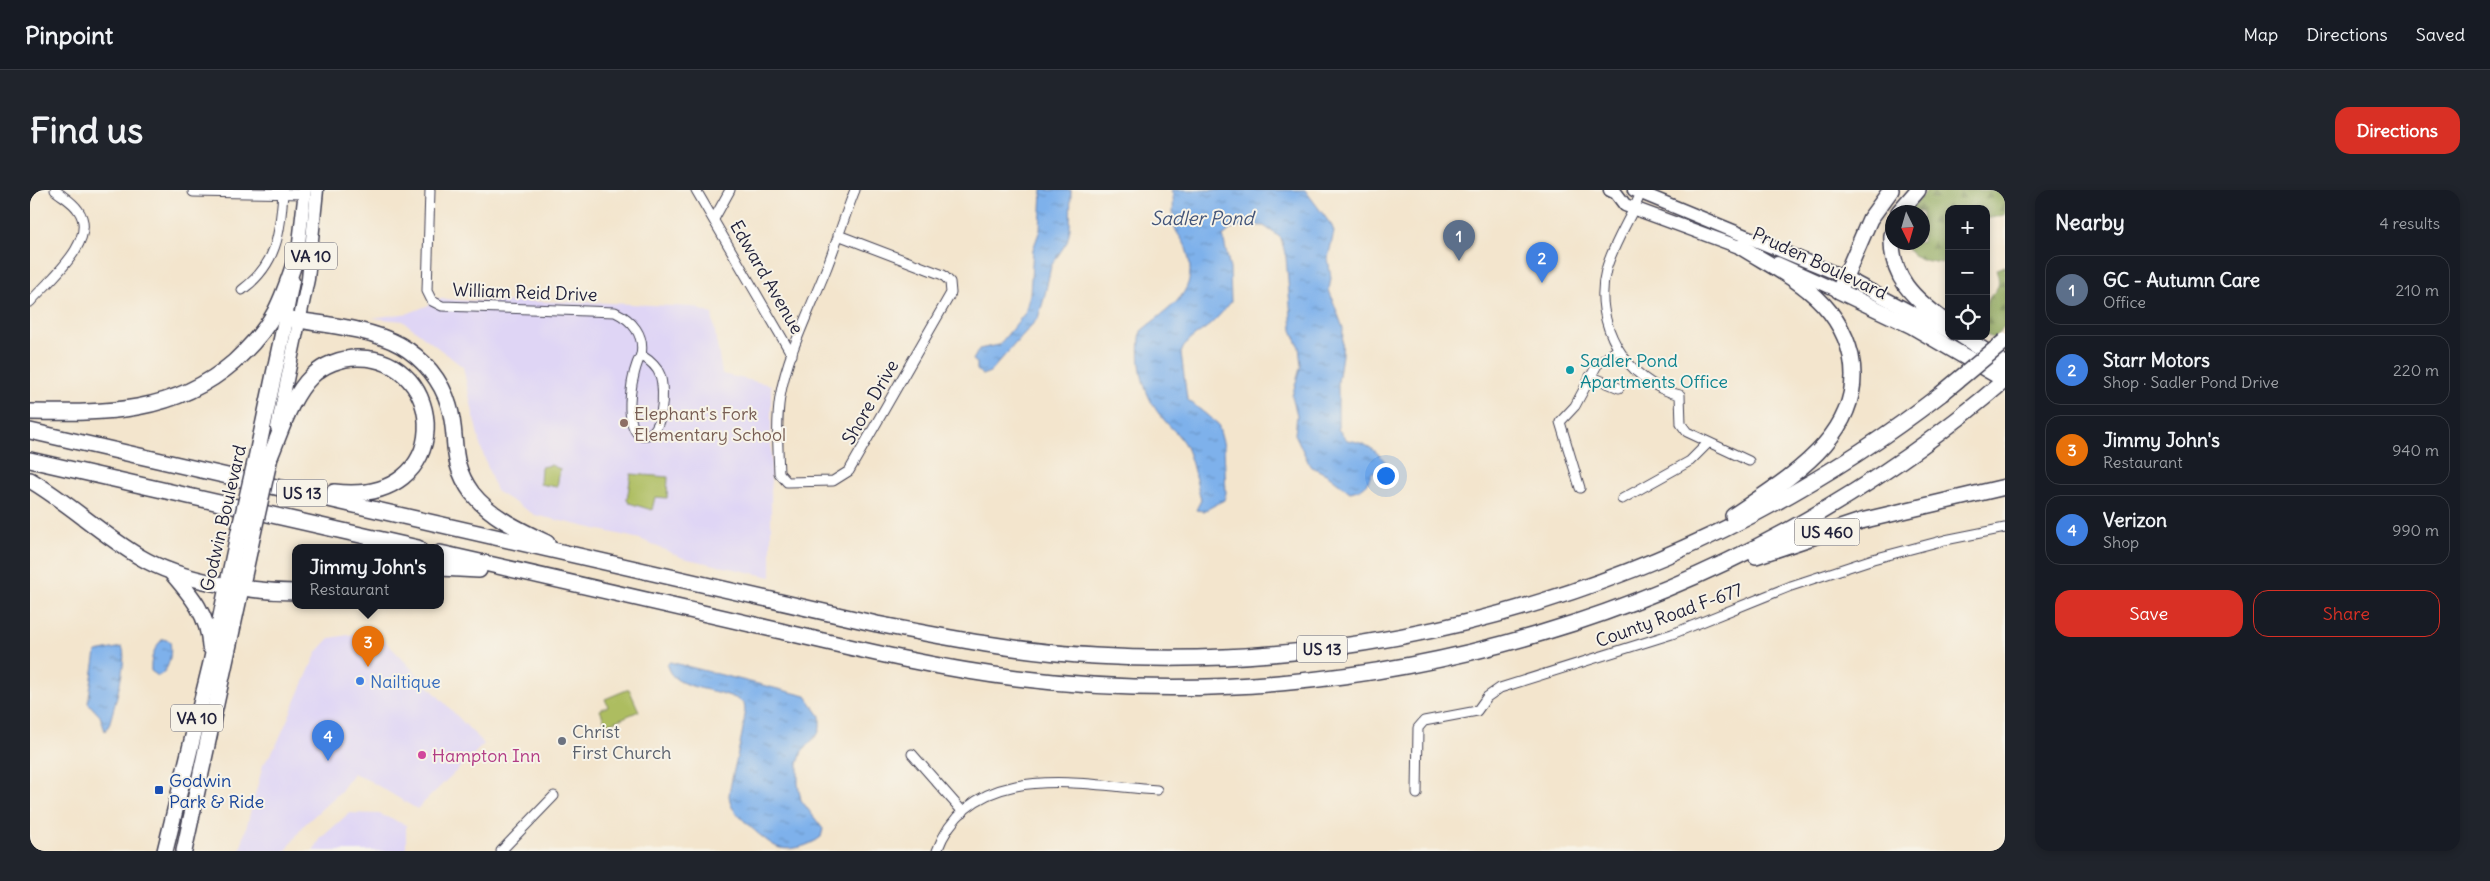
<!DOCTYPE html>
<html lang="en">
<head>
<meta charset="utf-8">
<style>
	body { margin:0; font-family:Delius,sans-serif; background:#20242c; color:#f1f3f6 }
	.controls { position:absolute; right:15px; top:15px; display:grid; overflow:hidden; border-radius:10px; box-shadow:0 2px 8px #0003 }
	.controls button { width:45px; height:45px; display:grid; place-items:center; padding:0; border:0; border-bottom:1px solid #363941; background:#171b24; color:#f1f3f6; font:25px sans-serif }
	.compass { position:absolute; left:1855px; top:15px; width:45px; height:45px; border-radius:50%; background:#171b24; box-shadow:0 2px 8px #0003; rotate:175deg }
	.you { position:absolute; left:1355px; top:285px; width:18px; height:18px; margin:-12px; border:4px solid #fff; border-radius:50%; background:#1a73e8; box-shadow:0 0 0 8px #1a73e833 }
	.badge { display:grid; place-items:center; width:32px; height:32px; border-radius:50%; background:#d93025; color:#fff; font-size:16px; font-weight:700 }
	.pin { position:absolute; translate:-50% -41px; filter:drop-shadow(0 1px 2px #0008) }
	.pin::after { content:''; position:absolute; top:26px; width:18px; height:15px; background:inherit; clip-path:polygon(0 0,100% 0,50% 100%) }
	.popup { position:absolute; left:262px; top:354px; width:152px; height:65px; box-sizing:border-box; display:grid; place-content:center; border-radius:10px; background:#171b24; filter:drop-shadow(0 1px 4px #0005); font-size:16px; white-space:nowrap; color:#9ea1a6 }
	.popup b { font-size:19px; color:#f1f3f6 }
	.popup::after { content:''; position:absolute; left:50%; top:100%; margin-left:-10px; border:10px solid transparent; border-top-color:#171b24 }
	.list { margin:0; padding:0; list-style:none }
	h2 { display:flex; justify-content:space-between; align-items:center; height:65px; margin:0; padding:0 20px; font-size:21px }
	h2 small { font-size:16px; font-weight:400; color:#9ea1a6 }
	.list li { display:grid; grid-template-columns:32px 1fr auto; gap:15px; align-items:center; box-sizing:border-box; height:70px; margin:0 10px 10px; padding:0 10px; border:1px solid #363941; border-radius:15px }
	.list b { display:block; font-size:19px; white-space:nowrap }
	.list p { margin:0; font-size:16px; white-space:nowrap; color:#9ea1a6 }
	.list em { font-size:16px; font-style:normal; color:#9ea1a6 }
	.actions { display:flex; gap:10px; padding:15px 20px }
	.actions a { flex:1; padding:11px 0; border:1px solid #d93025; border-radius:15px; text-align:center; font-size:18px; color:#d93025 }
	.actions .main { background:#d93025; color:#fff }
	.icon { flex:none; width:28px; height:28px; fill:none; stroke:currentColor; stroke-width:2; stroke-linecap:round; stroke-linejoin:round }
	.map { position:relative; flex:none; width:1975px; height:661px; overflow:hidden; border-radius:15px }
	header { display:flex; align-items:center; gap:30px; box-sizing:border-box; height:70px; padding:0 25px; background:#171b24; border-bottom:1px solid #363941 }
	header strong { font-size:24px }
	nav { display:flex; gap:28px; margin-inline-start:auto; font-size:18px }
	.intro { display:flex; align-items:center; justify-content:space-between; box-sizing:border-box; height:120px; padding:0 30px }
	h1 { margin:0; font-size:35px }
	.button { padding:12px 22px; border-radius:15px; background:#d93025; color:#fff; font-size:18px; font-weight:700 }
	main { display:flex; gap:30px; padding:0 30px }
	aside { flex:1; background:#171b24; border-radius:15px; box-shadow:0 2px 8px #0003 }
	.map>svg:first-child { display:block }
	.built { fill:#dfd5f5 }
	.forest { fill:url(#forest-firs); stroke:#566348 }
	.park { fill:#adbd60; stroke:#68704e }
	.water { fill:url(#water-ripples); stroke:#506a93 }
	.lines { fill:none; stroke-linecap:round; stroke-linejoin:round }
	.street-casing { stroke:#413f51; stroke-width:11 }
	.primary-casing { stroke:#413f51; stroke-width:15 }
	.highway-casing { stroke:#413f51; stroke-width:18 }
	.street { stroke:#fff; stroke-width:9 }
	.primary { stroke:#fff; stroke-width:12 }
	.highway { stroke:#fff; stroke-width:15 }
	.highway-bridge-casing { stroke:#413f51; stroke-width:18; stroke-linecap:butt }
	.highway-bridge { stroke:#fff; stroke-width:15 }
	.culture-dot { fill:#0f9aa8; stroke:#f7f3e8; stroke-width:2 }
	.education-dot { fill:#8d6e63; stroke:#f7f3e8; stroke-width:2 }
	.shop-dot { fill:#3f7fe0; stroke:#f7f3e8; stroke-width:2 }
	.worship-dot { fill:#6b7280; stroke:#f7f3e8; stroke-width:2 }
	.hotel-dot { fill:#d1479c; stroke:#f7f3e8; stroke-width:2 }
	.transit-dot { fill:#1a4fb4; stroke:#f7f3e8; stroke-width:2 }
	.labels { text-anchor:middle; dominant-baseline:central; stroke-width:4; stroke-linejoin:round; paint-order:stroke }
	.shield { fill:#f7f3e8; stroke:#62616f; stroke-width:1 }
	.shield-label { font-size:16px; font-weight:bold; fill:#22223b }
	.street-label { font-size:18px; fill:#22223b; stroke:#f7f3e8 }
	.culture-label { font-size:18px; fill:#0d838f; stroke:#f7f3e8; text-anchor:start }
	.education-label { font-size:18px; fill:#785e54; stroke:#f7f3e8; text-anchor:start }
	.shop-label { font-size:18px; fill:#366cbe; stroke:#f7f3e8; text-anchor:start }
	.worship-label { font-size:18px; fill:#5b616d; stroke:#f7f3e8; text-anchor:start }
	.hotel-label { font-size:18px; fill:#b23c85; stroke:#f7f3e8; text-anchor:start }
	.transit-label { font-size:18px; fill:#164399; stroke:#f7f3e8; text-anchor:start }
	.water-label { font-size:19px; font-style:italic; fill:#425479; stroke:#f7f3e8 }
</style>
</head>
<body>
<header>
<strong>Pinpoint</strong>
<nav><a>Map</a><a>Directions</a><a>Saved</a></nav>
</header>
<div class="intro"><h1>Find us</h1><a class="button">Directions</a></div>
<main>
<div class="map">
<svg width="1975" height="661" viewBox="0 0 1975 661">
	<defs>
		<pattern id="forest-firs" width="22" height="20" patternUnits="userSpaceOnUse" patternTransform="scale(1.25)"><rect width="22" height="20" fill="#8aa456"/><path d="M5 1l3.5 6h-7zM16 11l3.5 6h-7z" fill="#708548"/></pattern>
		<pattern id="water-ripples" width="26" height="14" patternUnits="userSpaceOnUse" patternTransform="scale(1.25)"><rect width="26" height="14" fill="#7eb1eb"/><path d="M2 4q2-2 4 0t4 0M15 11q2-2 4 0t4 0" fill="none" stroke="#6790c0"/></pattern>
	</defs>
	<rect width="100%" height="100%" fill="#f7f3e8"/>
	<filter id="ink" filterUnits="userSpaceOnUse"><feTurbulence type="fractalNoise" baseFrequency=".02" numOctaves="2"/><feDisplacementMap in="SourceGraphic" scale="10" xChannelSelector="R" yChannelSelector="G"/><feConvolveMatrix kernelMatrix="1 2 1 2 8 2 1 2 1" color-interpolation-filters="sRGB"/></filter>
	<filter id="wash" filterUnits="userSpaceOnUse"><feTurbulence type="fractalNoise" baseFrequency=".0096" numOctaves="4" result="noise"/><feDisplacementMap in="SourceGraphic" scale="20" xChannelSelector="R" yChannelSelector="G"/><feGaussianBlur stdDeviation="1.12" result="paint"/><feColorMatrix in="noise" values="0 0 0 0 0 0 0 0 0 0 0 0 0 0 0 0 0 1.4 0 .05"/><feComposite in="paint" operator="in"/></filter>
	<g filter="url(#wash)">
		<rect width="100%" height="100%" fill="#f3e5cd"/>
		<g class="built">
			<path d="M402,108L440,111L557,112L664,117L682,124L692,184L741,195V387L653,368L610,349L505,325L466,301L450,255L433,177L373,131L342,128L379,123L399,115Z"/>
			<path d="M337,442L354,450L454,554L387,619L340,591L323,583L311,601L273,636L256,661H210L233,575L246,556L287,462L300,448Z"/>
			<path d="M319,623L349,624L376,635V661H283L291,648Z"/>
		</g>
		<g class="forest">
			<path d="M1897,0H1975V25L1956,29V19H1919V74C1902,71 1881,72 1875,53L1892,52V22H1878Z"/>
			<path d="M1975,76V137L1963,148L1956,145C1956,136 1954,125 1956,116C1960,99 1974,103 1966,79Z"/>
		</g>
		<g class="park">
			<path d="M521,275L530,279L527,297L510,294L511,277Z"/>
			<path d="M601,284L638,287L637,308L625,307L622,320L599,313L597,310Z"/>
			<path d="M599,499L609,521L576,535L570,520L578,516L575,509Z"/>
		</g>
		<g class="water">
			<path d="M1012,0H1041L1040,39L1037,52L1021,76L1014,109L1008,128L960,182L952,185L947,180V173L943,170L949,159L969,155L995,123L1000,104L1003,59L1010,40Z"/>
			<path d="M1141,0H1275L1302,36L1304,42L1298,68L1301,88L1299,100L1313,138L1312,165L1308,192V239L1317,250C1334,252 1346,259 1356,273L1354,280L1342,282C1337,296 1334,299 1320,302L1298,285L1280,276L1265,244L1267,225L1262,206L1271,175L1269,157L1262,140L1256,67L1251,48L1234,36L1215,35L1202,38L1193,46L1200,79L1201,112C1195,119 1189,126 1182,133C1171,143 1156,148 1151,163L1157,209L1188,234L1194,256L1196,303L1194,310L1174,321L1166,320L1171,310C1166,293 1163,271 1155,255C1149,245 1142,239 1135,231C1112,206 1106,173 1111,141C1142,115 1171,103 1156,58C1154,50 1145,43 1144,34C1141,23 1146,11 1141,0Z"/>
			<path d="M133,449L140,451C142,463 140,481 128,486L121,481C120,470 124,456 133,449Z"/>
			<path d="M92,457C99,468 83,521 79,535L75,541L70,526L58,513L66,462Z"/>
			<path d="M640,472L776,506L790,526V538L788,544L772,561L768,574V594L771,610L793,639L791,647C781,655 763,661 750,658C740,656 708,627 702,617C700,614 700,610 699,606C701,585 719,529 714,514C696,496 640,503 637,474Z"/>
		</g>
	</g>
	<g filter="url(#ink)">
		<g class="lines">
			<defs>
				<g id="street">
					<path d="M400,0L397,101L402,111L412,116L585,122C602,130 615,145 611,165"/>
					<path d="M666,0L762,165"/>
					<path d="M1612,0C1602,27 1584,51 1576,80C1562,132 1596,193 1650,205L1651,234L1657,242L1719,271"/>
					<path d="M163,2L275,4"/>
					<path d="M684,29L700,0"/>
					<path d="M808,45L913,85L920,92L921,103L819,281L803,291L757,292L749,283C748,259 746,232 750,207C757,165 779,122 795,82C806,55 814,27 825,0"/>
					<path d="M212,100C247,74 250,44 253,3"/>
					<path d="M0,112C18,91 70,50 48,20C42,11 33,7 25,0"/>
					<path d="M611,165C619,170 627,176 630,185C635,199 635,254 608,244C593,229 602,181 611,165Z"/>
					<path d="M1560,186L1589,198"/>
					<path d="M1550,298L1530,232L1545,216L1567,175L1588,159"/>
					<path d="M1592,309L1660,271L1678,253"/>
					<path d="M882,564L933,622"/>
					<path d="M1387,604L1388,538L1394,531L1447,521L1457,507L1470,498L1642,444L1761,396L1843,369L1915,350L1975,338"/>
					<path d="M471,661L524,606"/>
					<path d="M907,661C941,568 1051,595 1127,600"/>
				</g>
				<g id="primary">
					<path d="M1580,0L1586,3L1595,15L1720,61"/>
					<path d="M1604,0L1815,87L1919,142"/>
					<path d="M267,71L275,0"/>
					<path d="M1747,73L1809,101"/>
					<path d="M256,128L263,91"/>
					<path d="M247,238L278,89L287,0"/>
				</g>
				<g id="highway">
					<path d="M1861,0L1840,29L1809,101L1882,136L1975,190"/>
					<path d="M1869,22L1888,0"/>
					<path d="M1862,45C1860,91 1886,109 1919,135"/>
					<path d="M1932,146L1975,174"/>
					<path d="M0,222C75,223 144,224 204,172C219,158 235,141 245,122C255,103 261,83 268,62"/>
					<path d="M0,241L847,434C919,448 991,462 1065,466C1368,484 1671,390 1911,204"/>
					<path d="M227,264L256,128C293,135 337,137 370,155C393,168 412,191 419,216C429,249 418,270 442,303C461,327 490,340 517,353"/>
					<path d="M240,267C251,241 261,206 282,186C293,175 311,168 327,168C418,166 428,317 304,302"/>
					<path d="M0,270L388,358"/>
					<path d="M0,290C39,313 71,344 110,367C150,391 219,402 266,402"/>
					<path d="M1703,326C1757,289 1837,244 1821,166C1815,140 1799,117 1778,100C1758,83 1733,71 1711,57"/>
					<path d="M410,363C521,388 632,414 742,439C823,458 904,478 987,488C1339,532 1706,423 1975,190"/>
					<path d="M1726,366L1831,331L1975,297"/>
					<path d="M410,378L449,380"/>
					<path d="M142,383C161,405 179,426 180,457"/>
					<path d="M135,661L181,473L207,350"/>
					<path d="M154,661L221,353"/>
				</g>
			</defs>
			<use href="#street" class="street-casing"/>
			<use href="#primary" class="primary-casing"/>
			<use href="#highway" class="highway-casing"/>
			<use href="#street" class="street"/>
			<use href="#primary" class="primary"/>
			<use href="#highway" class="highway"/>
			<defs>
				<g id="highway-bridge">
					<path d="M1911,204L1975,151"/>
					<path d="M207,350L227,264"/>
					<path d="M221,353L240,267"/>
				</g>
			</defs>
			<use href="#highway-bridge" class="highway-bridge-casing"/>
			<use href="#highway-bridge" class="highway-bridge"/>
		</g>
	</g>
	<circle class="culture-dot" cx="1540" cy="180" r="5"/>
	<circle class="education-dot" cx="594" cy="233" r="5"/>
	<circle class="shop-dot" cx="330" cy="491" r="5"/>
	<circle class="worship-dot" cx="532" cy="551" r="5"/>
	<circle class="hotel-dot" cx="392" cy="565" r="5"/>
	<rect class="transit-dot" x="124" y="595" width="10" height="10" rx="2.5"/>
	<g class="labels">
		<g class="shield">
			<rect x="255" y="52.5" width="52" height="27" rx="4"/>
			<rect x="247" y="289.5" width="50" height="27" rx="4"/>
			<rect x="1764.5" y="328.5" width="65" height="27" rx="4"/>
			<rect x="1267" y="445.5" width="50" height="27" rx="4"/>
			<rect x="141" y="514.5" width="52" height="27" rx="4"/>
		</g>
		<g class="shield-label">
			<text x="281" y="66">VA 10</text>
			<text x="272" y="303">US 13</text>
			<text x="1797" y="342">US 460</text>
			<text x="1292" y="459">US 13</text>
			<text x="167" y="528">VA 10</text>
		</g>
		<g class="street-label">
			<text transform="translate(1790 73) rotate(25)">Pruden Boulevard</text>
			<text transform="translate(737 87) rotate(60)">Edward Avenue</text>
			<text transform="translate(495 102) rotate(2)">William Reid Drive</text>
			<text transform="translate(840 212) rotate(-60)">Shore Drive</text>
			<text transform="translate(193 328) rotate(-77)">Godwin Boulevard</text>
			<text transform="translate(1639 425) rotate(-20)">County Road F-677</text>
		</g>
		<g class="culture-label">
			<text x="1550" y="170">Sadler Pond<tspan x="1550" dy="21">Apartments Office</tspan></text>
		</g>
		<g class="education-label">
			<text x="604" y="223">Elephant's Fork<tspan x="604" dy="21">Elementary School</tspan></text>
		</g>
		<g class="shop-label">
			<text x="340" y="491">Nailtique</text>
		</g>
		<g class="worship-label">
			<text x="542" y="541">Christ<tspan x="542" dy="21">First Church</tspan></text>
		</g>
		<g class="hotel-label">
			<text x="402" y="565">Hampton Inn</text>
		</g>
		<g class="transit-label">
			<text x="139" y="590">Godwin<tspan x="139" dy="21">Park &amp; Ride</tspan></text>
		</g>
		<g class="water-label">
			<text x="1172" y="28">Sadler Pond</text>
		</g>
	</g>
</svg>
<div class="controls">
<button>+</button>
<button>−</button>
<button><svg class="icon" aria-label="locate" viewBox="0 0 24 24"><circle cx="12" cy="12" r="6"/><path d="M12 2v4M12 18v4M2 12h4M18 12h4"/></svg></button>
</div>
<svg class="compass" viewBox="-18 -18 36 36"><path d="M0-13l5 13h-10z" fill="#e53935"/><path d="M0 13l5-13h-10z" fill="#9ea1a6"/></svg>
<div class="you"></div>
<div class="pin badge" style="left:1429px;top:71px;background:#5c6f8a">1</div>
<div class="pin badge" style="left:1512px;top:93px;background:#3f7fe0">2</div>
<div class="pin badge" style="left:338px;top:477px;background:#e8710a">3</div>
<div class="popup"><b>Jimmy John's</b>Restaurant</div>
<div class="pin badge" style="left:298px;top:571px;background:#3f7fe0">4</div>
</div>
<aside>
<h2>Nearby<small>4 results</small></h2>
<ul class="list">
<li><span class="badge" style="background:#5c6f8a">1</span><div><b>GC - Autumn Care</b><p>Office</p></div><em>210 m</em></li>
<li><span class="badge" style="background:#3f7fe0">2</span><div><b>Starr Motors</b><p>Shop · Sadler Pond Drive</p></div><em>220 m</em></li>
<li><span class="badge" style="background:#e8710a">3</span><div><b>Jimmy John's</b><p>Restaurant</p></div><em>940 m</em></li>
<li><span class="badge" style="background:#3f7fe0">4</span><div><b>Verizon</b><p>Shop</p></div><em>990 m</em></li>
</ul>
<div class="actions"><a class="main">Save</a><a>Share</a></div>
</aside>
</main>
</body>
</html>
